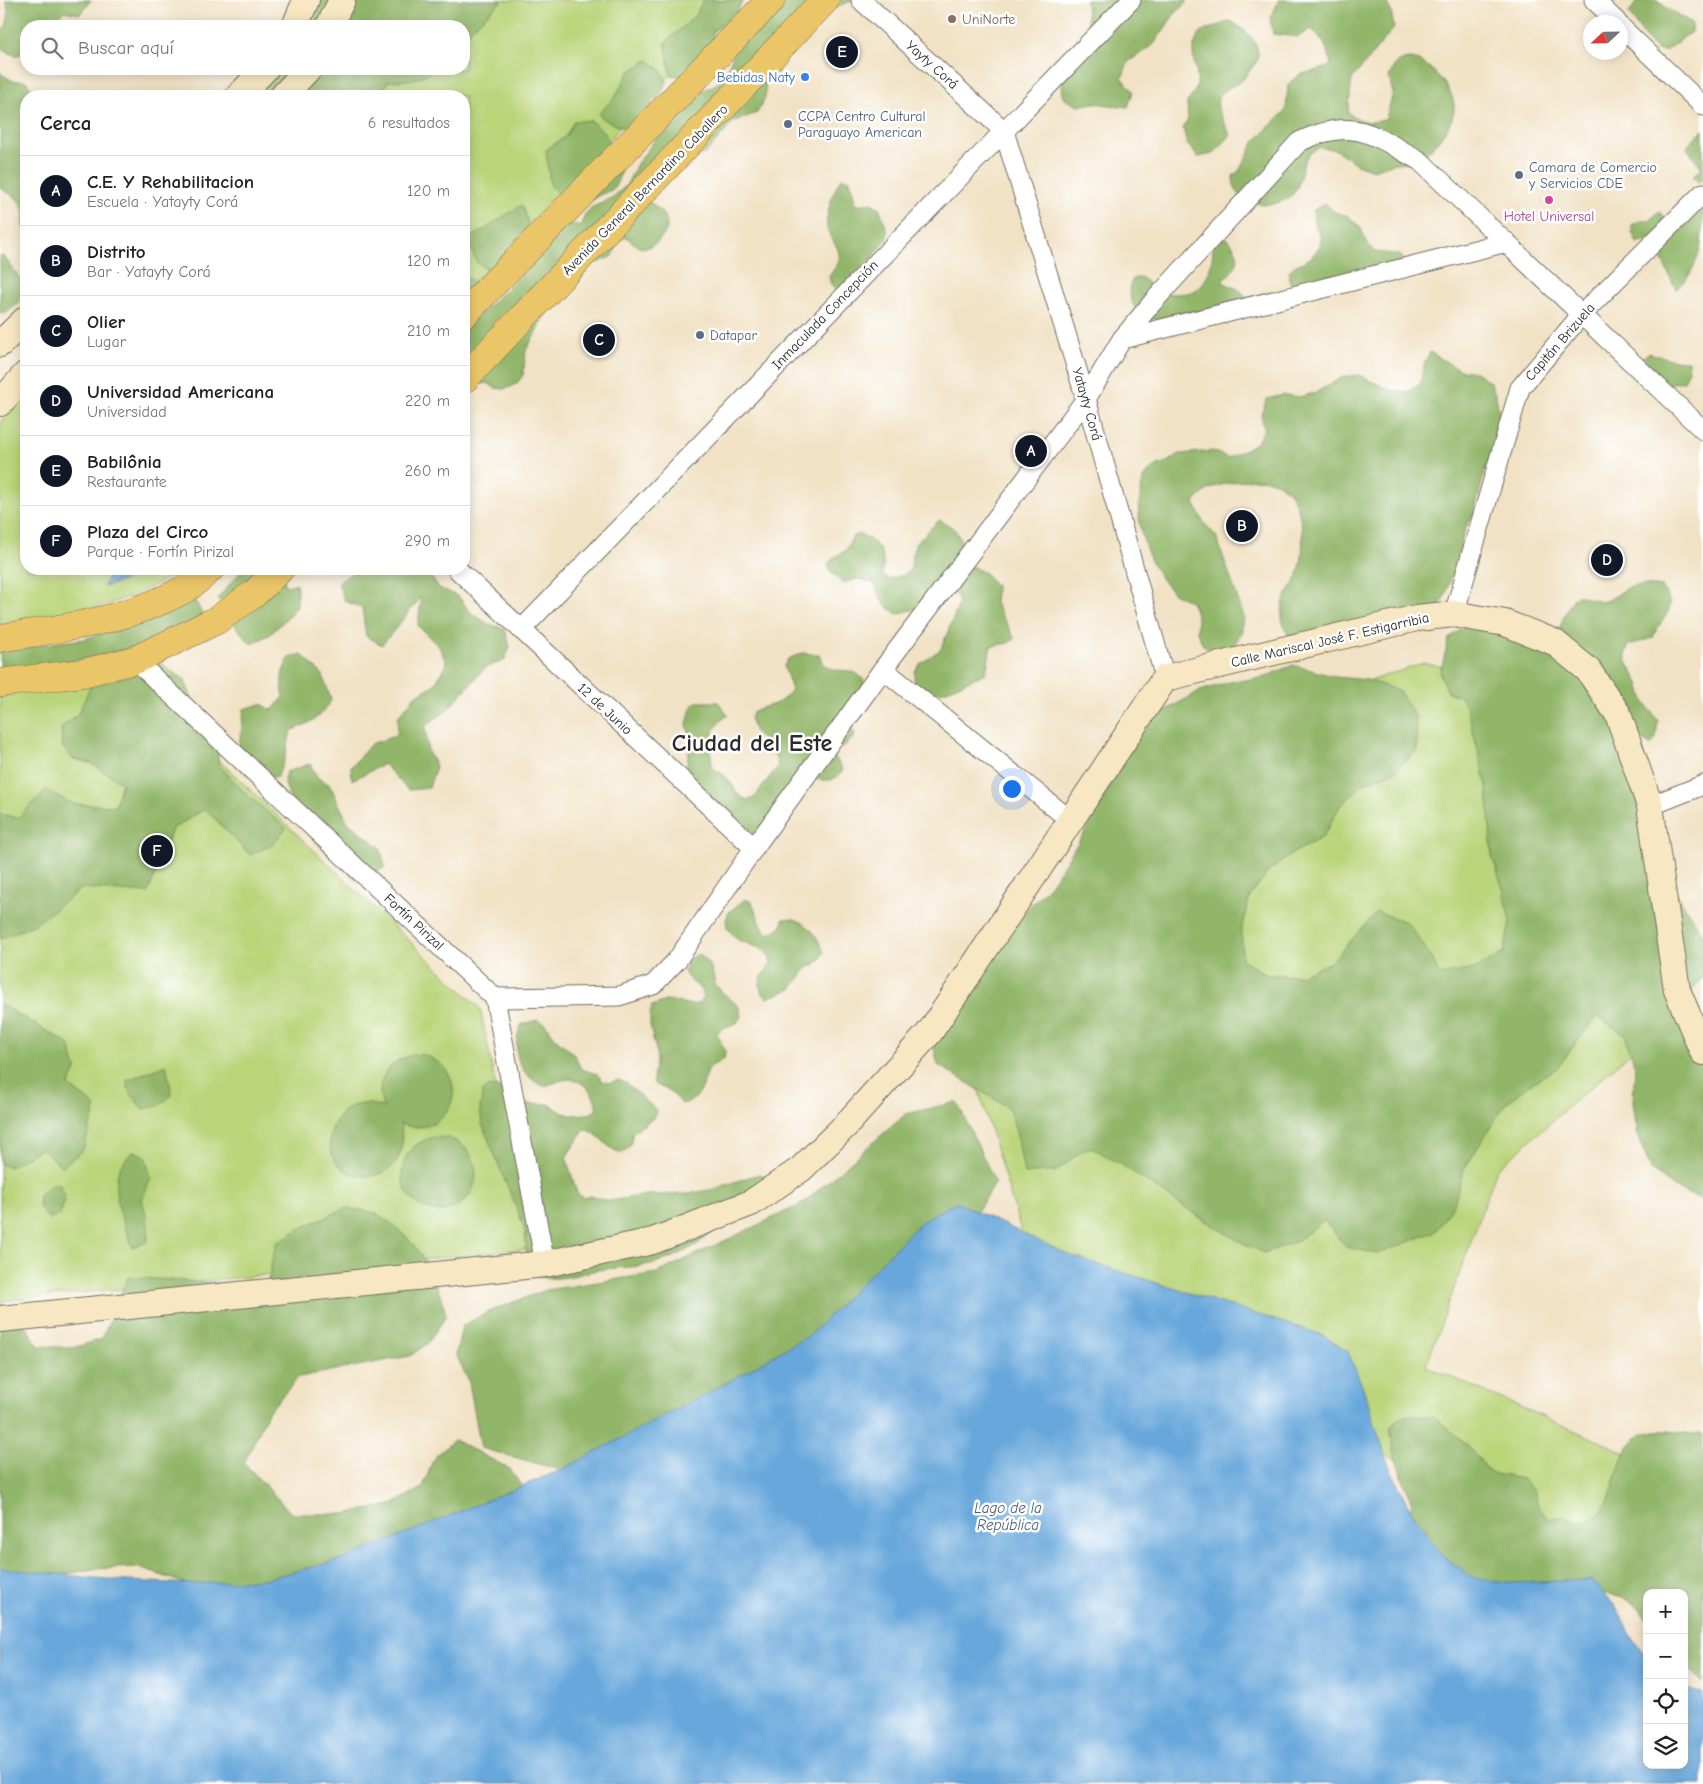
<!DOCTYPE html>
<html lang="es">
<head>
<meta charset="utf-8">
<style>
	body { margin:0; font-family:"Comic Neue",sans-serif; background:#f6f6f6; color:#222 }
	.controls { position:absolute; right:15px; bottom:15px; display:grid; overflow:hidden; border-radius:10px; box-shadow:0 2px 12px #0003 }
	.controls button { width:45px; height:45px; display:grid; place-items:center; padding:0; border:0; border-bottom:1px solid #e0e0e0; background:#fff; color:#222; font:25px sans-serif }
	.compass { position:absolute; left:1583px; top:15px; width:45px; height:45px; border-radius:50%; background:#fff; box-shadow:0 2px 12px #0003; rotate:248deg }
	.you { position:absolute; left:1011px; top:788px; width:18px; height:18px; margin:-12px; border:4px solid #fff; border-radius:50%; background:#1a73e8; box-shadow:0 0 0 8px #1a73e833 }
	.badge { display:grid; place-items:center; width:32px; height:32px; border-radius:50%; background:#111827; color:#fff; font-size:16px; font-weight:700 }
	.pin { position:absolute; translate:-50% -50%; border:2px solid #fff; box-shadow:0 1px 5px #0006 }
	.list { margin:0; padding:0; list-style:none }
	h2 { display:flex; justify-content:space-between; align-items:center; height:65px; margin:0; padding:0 20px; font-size:21px }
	h2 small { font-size:16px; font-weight:400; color:#767676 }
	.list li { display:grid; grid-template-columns:32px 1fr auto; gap:15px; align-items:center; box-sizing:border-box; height:70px; padding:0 20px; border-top:1px solid #e0e0e0 }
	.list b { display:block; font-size:19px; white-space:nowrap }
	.list p { margin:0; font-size:16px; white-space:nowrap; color:#767676 }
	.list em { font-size:16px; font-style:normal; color:#767676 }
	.icon { flex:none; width:28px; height:28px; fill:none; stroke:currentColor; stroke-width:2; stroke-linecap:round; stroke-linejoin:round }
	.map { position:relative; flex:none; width:1703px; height:1784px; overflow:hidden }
	.search { position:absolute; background:#fff; box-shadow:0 2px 12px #0003; left:20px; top:20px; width:450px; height:55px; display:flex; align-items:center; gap:12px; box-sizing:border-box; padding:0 18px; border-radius:20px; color:#767676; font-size:19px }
	.panel { position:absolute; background:#fff; box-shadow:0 2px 12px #0003; left:20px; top:90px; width:450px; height:485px; border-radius:20px }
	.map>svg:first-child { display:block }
	.green { fill:#b9d479; stroke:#728052 }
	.forest { fill:#92b669; stroke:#5e704a }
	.water { fill:#68a7db; stroke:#4a6983 }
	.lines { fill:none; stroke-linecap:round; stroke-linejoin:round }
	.street-casing { stroke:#706b61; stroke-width:21 }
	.secondary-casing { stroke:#706b61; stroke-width:28 }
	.primary-casing { stroke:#706b61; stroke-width:29 }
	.street { stroke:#fff; stroke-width:19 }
	.secondary { stroke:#f7e8c3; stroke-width:26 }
	.primary { stroke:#ebc669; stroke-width:28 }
	.education-dot { fill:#8d6e63; stroke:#fff; stroke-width:2 }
	.shop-dot { fill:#3f7fe0; stroke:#fff; stroke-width:2 }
	.service-dot { fill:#5c6f8a; stroke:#fff; stroke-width:2 }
	.hotel-dot { fill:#d1479c; stroke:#fff; stroke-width:2 }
	.labels { text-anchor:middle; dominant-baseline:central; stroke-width:5; stroke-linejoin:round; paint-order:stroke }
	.education-label { font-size:14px; fill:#785e54; stroke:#fff; text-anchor:start }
	.street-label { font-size:14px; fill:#2b2b2b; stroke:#fff }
	.shop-label { font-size:14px; fill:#366cbe; stroke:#fff; text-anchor:end }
	.service-label { font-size:14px; fill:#4e5e75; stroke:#fff; text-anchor:start }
	.hotel-label { font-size:14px; fill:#b23c85; stroke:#fff }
	.water-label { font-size:15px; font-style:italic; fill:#435d71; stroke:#fff }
	.town-label { font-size:24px; font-weight:bold; fill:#2b2b2b; stroke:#fff }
</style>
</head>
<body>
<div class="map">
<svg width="1703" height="1784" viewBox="0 0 1703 1784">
	<rect width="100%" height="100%" fill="#fff"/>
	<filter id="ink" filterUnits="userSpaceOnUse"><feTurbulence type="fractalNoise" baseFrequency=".02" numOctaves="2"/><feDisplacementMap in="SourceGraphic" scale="10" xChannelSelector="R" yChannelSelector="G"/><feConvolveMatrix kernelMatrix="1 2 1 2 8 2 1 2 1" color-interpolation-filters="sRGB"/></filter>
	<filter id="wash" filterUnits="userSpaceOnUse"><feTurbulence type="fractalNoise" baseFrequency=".0096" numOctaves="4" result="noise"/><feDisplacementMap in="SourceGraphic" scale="20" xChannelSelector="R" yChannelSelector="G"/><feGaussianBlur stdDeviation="1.12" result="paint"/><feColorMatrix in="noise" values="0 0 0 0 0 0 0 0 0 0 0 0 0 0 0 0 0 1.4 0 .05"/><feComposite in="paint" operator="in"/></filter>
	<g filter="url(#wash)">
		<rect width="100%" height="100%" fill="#f1e2c5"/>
		<g class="green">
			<path d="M359,0H742L464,292V96H300L325,69H464V26Z"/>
			<path d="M26,394V569H184C124,607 69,616 0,626V422Z"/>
			<path d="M1424,663L1540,687L1638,1046L1497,1169L1426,1366L1663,1469L1684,1593H1647L1032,1267L969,1058L1150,753Z"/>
			<path d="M130,676L480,1008L528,1249L0,1301V693Z"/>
		</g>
		<g class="forest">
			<path d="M6,0H91L80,14L64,11L51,26H26V52L15,56L0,47V23L2,31C10,23 9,11 6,0Z"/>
			<path d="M309,0H503L471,29L464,42V26H297Z"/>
			<path d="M703,0H743L737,12V23L725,25L714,30L706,80L671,75L665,43L696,15Z"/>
			<path d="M786,0H854L832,8L766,80L765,98L757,113L734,121L706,153L682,163L647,199C651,204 657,207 661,212C675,227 662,241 647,248L639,247L626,237L619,240L613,256L598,263L594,261L575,286L555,299L526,350L523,375L518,382L511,387L503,389L495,388L488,383L480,384L464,400L465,328L527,270L536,256L571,223L581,227L585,214L591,208L613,197L626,186L637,164L657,137L694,95L716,84L726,73L734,52Z"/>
			<path d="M1086,0H1188L1173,16L1154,44L1128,62L1122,78L1133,91L1128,107L1093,103L1078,106L1063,98L1062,83L1089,45Z"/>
			<path d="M1279,0H1385L1391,11L1394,28L1352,79L1348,112C1361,122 1371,125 1386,118L1393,93L1389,77L1395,64C1400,62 1404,59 1410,59C1427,59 1454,89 1454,106C1455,126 1432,147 1420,161L1395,163L1373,170L1357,164L1336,150L1320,147C1294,159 1307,178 1292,195C1279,208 1251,207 1239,194C1234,189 1233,182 1233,176L1239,171L1255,141L1286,110L1288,85C1300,69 1316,74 1331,65C1329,51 1323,37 1311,29L1298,37L1273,34L1270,18Z"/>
			<path d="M1639,0H1659C1667,13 1681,14 1692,24L1691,32L1665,51L1656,50C1651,46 1630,17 1629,13Z"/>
			<path d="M1231,21C1246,31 1260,41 1258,60C1253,66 1249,72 1244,78C1235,90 1214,86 1218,107C1219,117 1228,126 1230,136L1213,154L1198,157L1187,144L1183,128L1188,120L1187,102C1213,75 1179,62 1201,32Z"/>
			<path d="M648,60L661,70L667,82L659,97L651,102L656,120L629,131L603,119L599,113L615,97L629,72Z"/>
			<path d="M266,69H434C423,80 403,81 388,81L381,96H247Z"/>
			<path d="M0,71L1,74L13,81H26L36,96H26V229L23,226C28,204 18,198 0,188Z"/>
			<path d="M574,121H591L605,133L621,173L614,189L568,208L550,184L546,150L566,136Z"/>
			<path d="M1703,130V179L1698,182L1693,176L1702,168L1687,148L1691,141Z"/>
			<path d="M842,178L850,180L856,205L871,203L879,207L887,230V239L844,292C834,289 830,286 829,276C832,271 838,266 839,260C841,248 832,242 828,232C823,220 834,187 842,178Z"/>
			<path d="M1703,201C1703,238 1703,266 1676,289L1661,258V247L1673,234L1687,225Z"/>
			<path d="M1325,203L1335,212L1348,216L1360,227L1367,243L1375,252L1400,255L1406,262L1358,269L1343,277L1326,275L1295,287C1289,284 1287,276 1290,270C1296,263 1305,263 1311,257C1334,235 1309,232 1314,210Z"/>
			<path d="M522,205L528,223L523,263L501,276L477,263L467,239C487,230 502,216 522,205Z"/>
			<path d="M1659,211L1664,218V228L1649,240L1637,243L1632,232V225L1640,221H1650Z"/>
			<path d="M1227,238C1245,259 1238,266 1222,281C1232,289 1241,286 1247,300C1225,306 1170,324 1151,319C1143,317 1136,311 1133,304C1129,295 1127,288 1133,279L1141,277L1160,294C1169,293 1182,295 1191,292C1209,285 1213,262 1213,245L1219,239Z"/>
			<path d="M0,255L6,259L26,287L19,303L5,314L0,313Z"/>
			<path d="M464,276L482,287L464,300Z"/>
			<path d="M1430,352L1460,370L1476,372L1490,382L1496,396L1499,414V431L1487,463L1474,513L1465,529L1446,594L1437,610L1303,637L1288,635C1283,624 1280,617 1283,605C1285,593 1295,585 1298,575C1303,559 1303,544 1302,529C1297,491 1281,473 1241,481C1219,485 1209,485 1194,503L1204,523L1216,536L1244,617L1241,634L1232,648L1218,653L1203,645L1197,631V616L1191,601C1186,599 1178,597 1174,593C1153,574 1138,536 1139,508C1140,497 1142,487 1143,477L1157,465L1167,462L1180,454L1213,451L1228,458L1257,443L1264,429L1261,414L1267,399L1283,395L1299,397L1315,393L1343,377L1359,375L1390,390L1407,392L1421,383L1423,367Z"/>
			<path d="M1649,353L1674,360L1688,361L1689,370L1684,381L1663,385L1638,360Z"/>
			<path d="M939,520L954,528L962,543L968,548L969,565L985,573L996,586L995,603L1015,639L1008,643L991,646L986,673L947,690L931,694L923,692L917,686L914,679L915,671L920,664L941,649L959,604L957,596L951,591L922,607L897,614L884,604L874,583L858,579L842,583L831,572L828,565L833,558L846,550L853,536L860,534C880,544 886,553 882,576L889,579L904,575L911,569L912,554L916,543Z"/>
			<path d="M243,569H283L285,586L297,584V607L271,634L251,644L237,628L218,598Z"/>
			<path d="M357,569H425L439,588L459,597L470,612L488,624L505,629L510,647L504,661L486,667L446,711L425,726L428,752L436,766L429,788L408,790L384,764L352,780L351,767L371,744L397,735L398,717L414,697L435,684L447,664L440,648L418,626L421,597L382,645L366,636L362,608L345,601L338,583Z"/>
			<path d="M1645,585L1661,587C1682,611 1659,617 1653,638L1629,645L1625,653L1627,662L1639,683L1644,701L1658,721L1656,738L1651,745L1644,741L1638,735L1559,634C1559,625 1570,601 1577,595L1601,602L1609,600L1629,587Z"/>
			<path d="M181,601L196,602L202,614L183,632L108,656L0,671V650L84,639L126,625Z"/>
			<path d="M1476,618L1526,622L1618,714L1668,882L1703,934V977L1691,992L1703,1057V1200L1679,1190L1651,1170L1638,1137L1633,1102L1635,1067L1625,1035L1597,1016L1557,1068L1530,1084L1505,1104L1463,1171L1454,1203L1436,1231L1378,1254L1346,1247L1324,1220L1297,1241L1264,1253C1203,1226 1150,1179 1091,1147L1080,1152L1057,1171L1024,1174L1018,1139L1009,1108L938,1065L930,1032L1027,909L1051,884L1091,823L1096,810L1145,722L1200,691L1230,682L1262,678L1293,665L1336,677L1368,680L1399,691L1416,718L1417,750L1395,771L1364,783L1340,806L1323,837L1295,852L1269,871L1250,896L1242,926V959L1267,975H1301L1331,962L1377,912L1407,922L1426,949L1440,975L1474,969L1504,953L1510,922L1503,889L1492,856L1487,786L1467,708L1460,697L1448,692L1440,674L1449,638Z"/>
			<path d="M802,653L819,655C829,682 852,660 865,682L846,712L855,736L843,747H835L834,755L843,770C833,788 813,777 796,774L760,832L752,834L692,780L687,764L691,741L687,724L691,708L696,702H718L728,715C707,730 709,745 713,768C717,771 724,774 727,778C735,787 734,793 747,800L754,798L778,766C774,748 766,745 756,733C753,729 752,722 750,718L754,711C772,703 778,707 792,690L784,666L788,659Z"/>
			<path d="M302,655L323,675L331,700C322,717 309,724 291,731L284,761L277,777H249L237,763L244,709L261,704L272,710L284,697C280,680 281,672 290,657Z"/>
			<path d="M157,661L185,680L193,702L219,736L218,764L243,791L286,828L272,845L250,855L205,809L172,829L148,893L82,888L36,924L0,939V814L18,818L45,790L73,804L115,806L122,783L91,763L73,759L62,747L61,728L78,714L93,681Z"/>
			<path d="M310,764L318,778L330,785L348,823L380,847L385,867L358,881L322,848L297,822L284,780L286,772Z"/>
			<path d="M745,899L752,902L762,927L768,934L782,927L783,919C804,915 817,935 824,952L819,961L806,969L791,989L767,998C754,986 761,977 771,964L769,956L762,949L738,940L727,928L726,920L729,912Z"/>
			<path d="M700,954L711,967L715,984L721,991L739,1007L741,1016L737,1023L722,1028L717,1034L725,1051L724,1059L710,1067C700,1086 706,1097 682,1104L670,1091L654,1084C652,1075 655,1071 656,1061C659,1043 645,1032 652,1006L668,1000L692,1005L700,1003L704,997C701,987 695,985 688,978C679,968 689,956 700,954Z"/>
			<path d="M0,1004L69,1044L76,1069L69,1086L96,1107L83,1150L62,1167L42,1148L10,1167L0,1164Z"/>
			<path d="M537,1020L545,1024L555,1038L574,1054L581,1069L597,1074L602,1081L610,1083L618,1080L626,1083L657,1111L653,1118L632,1133C632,1143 630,1148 621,1153C605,1148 600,1133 585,1129L566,1157L577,1193L583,1198L591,1196L608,1201L647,1195L687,1194L714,1189L752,1176L760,1174L768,1177C734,1212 704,1251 654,1263C636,1268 616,1267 597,1270C579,1274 556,1282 538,1276L526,1256V1232L482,1124L480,1107L483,1091L489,1086L498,1087L524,1104H549L563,1113L571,1115L588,1114L596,1111C599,1097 583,1078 567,1079C559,1080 551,1085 543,1086C518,1074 511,1051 521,1025Z"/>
			<path d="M420,1054C477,1069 454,1143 400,1124C417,1192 325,1190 330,1138C332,1127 336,1118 344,1111C355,1102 371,1102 384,1108C371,1080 392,1056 420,1054Z"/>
			<path d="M166,1065L172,1095L160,1105L142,1109L128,1089L127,1080Z"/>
			<path d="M957,1102L995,1182L917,1310L757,1428L561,1470L481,1448L469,1382L456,1354L462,1326L490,1311L546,1290L657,1273L802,1204L906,1114Z"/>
			<circle cx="439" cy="1174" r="37"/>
			<path d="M133,1151L145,1156L151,1177L142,1200L148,1222V1241L133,1248C124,1223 110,1197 119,1170C121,1164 128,1157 133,1151Z"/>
			<path d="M53,1184H59L65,1195L60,1215L49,1219L39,1207V1194Z"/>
			<path d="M346,1208C355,1210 368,1210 376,1214C416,1235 436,1274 446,1316L428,1343L410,1356L299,1377L268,1412L244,1463L292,1514H344L392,1505L423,1487L434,1458L454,1440L510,1469L526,1493L513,1528L214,1593L136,1567L94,1569L60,1575L0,1569V1304L15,1310L39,1346L73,1348L102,1339L128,1277L229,1284L264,1300L276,1243L303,1227Z"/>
			<path d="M1419,1415L1435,1417L1470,1448L1490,1473L1522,1479L1533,1491L1538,1505L1548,1518C1554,1518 1561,1516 1567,1518C1570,1519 1574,1522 1578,1522C1625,1522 1605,1445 1649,1432C1666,1428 1686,1435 1703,1434V1683L1684,1665V1593H1647V1619C1643,1614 1640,1607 1635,1604C1602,1583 1500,1591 1458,1592L1410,1509L1412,1504L1395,1456L1390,1427L1402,1416Z"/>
		</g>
		<g class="water">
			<path d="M111,569H137L129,579L104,587Z"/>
			<path d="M956,1202L1071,1256L1323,1335L1348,1352L1362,1385L1389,1466L1410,1509L1443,1557L1474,1578L1513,1583L1591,1580L1615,1606L1634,1640L1647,1657V1765H1684V1687L1703,1693V1784H0V1568L126,1581L194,1584L265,1579L344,1559L561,1470L723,1385L811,1334L922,1221Z"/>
		</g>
	</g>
	<g filter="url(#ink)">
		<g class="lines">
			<defs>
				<g id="street">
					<path d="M861,0L1004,131L1086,399L1165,678"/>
					<path d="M1594,0L1617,22"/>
					<path d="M1620,26L1703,106"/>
					<path d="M1122,339L1507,242"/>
					<path d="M457,569L754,848"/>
					<path d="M1454,614L1520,388L1582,314L1703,193"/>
					<path d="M521,630L1131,0"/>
					<path d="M135,660L495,998L545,1264"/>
					<path d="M883,669L1070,820"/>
					<path d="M1650,806L1703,785"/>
					<path d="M495,998L619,996L653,985L677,960L754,848L883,669L1086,399L1122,339L1152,303L1299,142C1353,116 1372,134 1420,161L1703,430"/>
				</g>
				<g id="secondary">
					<path d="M295,26L306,0"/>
					<path d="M329,26L342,0"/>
					<path d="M239,96L265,69"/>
					<path d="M283,96L308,69"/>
					<path d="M0,344L26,319"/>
					<path d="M0,403L26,374"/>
					<path d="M0,1319L545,1264L653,1241L751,1203L801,1169L845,1126L930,1032L1165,678L1417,618L1454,614L1476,618L1505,623L1554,642L1588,670L1618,714L1650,806L1677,990L1703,1052"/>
				</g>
				<g id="primary">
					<path d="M464,314L771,0"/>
					<path d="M464,379L825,0"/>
					<path d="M0,638C63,628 127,621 183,590C193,585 202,576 210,569"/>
					<path d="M0,683L83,673L135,660L217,620L255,593L280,569"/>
				</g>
			</defs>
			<use href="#street" class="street-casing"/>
			<use href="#secondary" class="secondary-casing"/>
			<use href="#primary" class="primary-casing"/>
			<use href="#street" class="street"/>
			<use href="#secondary" class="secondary"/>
			<use href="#primary" class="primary"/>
		</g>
	</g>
	<circle class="education-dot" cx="952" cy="19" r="5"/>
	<circle class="shop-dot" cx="805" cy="77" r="5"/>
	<g class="service-dot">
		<circle cx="788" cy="124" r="5"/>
		<circle cx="1519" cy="175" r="5"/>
		<circle cx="700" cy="335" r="5"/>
	</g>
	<circle class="hotel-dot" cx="1549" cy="200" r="5"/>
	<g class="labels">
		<g class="education-label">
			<text x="962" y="19">UniNorte</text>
		</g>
		<g class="street-label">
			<text transform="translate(932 65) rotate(42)">Yayty Corá</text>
			<text transform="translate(645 190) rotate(-46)">Avenida General Bernardino Caballero</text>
			<text transform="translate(825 315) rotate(-46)">Inmaculada Concepción</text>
			<text transform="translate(1560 342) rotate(-49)">Capitán Brizuela</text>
			<text transform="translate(1087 404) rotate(74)">Yatayty Corá</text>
			<text transform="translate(1330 640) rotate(-13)">Calle Mariscal José F. Estigarribia</text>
			<text transform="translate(605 709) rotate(43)">12 de Junio</text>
			<text transform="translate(414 922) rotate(43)">Fortín Pirizal</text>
		</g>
		<g class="shop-label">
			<text x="795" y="77">Bebidas Naty</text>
		</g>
		<g class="service-label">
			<text x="798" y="116">CCPA Centro Cultural<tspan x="798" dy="16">Paraguayo American</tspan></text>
			<text x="1529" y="167">Camara de Comercio<tspan x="1529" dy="16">y Servicios CDE</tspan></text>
			<text x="710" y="335">Datapar</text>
		</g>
		<g class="hotel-label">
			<text x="1549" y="216">Hotel Universal</text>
		</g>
		<g class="water-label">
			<text x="1008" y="1508">Lago de la<tspan x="1008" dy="17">República</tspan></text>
		</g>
		<g class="town-label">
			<text x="752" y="743">Ciudad del Este</text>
		</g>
	</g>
</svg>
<div class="controls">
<button>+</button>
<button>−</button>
<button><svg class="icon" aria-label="locate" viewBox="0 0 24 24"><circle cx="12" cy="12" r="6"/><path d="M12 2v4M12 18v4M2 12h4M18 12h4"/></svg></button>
<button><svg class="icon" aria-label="layers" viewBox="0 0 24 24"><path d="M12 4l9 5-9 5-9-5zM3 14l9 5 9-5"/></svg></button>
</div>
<svg class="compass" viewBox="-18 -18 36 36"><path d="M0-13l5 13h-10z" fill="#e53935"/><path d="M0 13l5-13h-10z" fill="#767676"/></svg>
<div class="you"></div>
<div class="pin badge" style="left:1031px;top:451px">A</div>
<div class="pin badge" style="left:1242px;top:526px">B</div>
<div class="pin badge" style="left:599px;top:340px">C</div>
<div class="pin badge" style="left:1607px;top:560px">D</div>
<div class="pin badge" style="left:842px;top:52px">E</div>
<div class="pin badge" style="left:157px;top:851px">F</div>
<div class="search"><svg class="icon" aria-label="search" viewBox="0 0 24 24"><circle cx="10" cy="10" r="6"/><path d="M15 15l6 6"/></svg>Buscar aquí</div>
<section class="panel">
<h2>Cerca<small>6 resultados</small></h2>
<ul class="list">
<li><span class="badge">A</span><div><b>C.E. Y Rehabilitacion</b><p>Escuela · Yatayty Corá</p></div><em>120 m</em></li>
<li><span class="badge">B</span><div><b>Distrito</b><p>Bar · Yatayty Corá</p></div><em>120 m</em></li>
<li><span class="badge">C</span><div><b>Olier</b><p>Lugar</p></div><em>210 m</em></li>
<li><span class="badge">D</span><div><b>Universidad Americana</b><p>Universidad</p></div><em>220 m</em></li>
<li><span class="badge">E</span><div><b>Babilônia</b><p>Restaurante</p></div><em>260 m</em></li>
<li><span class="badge">F</span><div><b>Plaza del Circo</b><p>Parque · Fortín Pirizal</p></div><em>290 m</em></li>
</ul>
</section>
</div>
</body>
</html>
